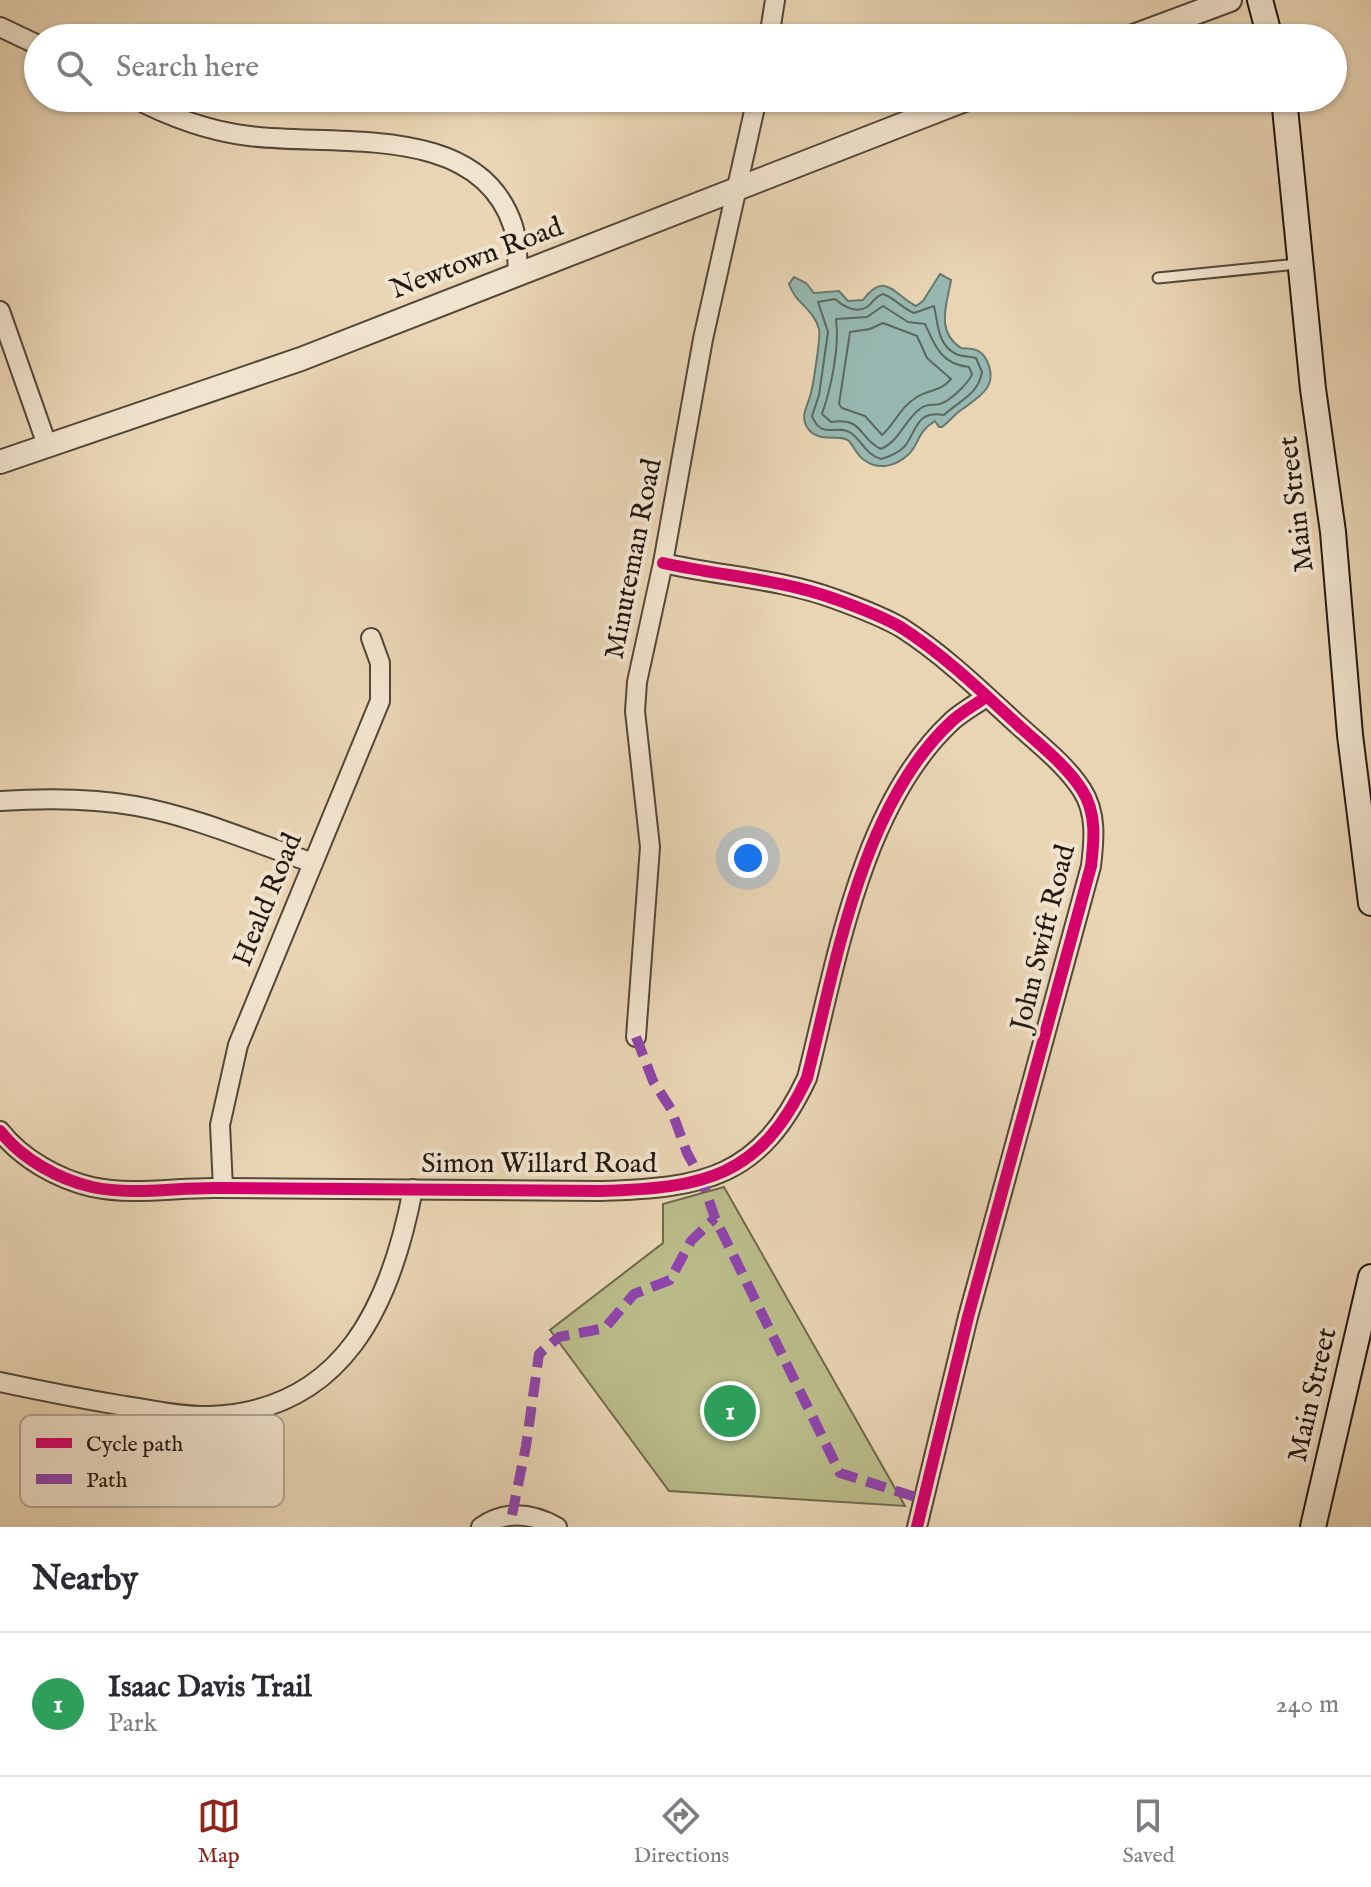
<!DOCTYPE html>
<html lang="en">
<head>
<meta charset="utf-8">
<style>
	body { margin:0; font-family:"IM FELL English",serif; background:#f7f7f7; color:#2b2b33 }
	.you { position:absolute; left:748px; top:858px; width:28px; height:28px; margin:-20px; border:6px solid #fff; border-radius:50%; background:#1a73e8; box-shadow:0 0 0 12px #1a73e833 }
	.badge { display:grid; place-items:center; width:52px; height:52px; border-radius:50%; background:#8f2418; color:#fff; font-size:26px; font-weight:700 }
	.pin { position:absolute; translate:-50% -50%; border:4px solid #fff; box-shadow:0 2px 8px #0006 }
	.list { margin:0; padding:0; list-style:none }
	h2 { display:flex; justify-content:space-between; align-items:center; height:104px; margin:0; padding:0 32px; font-size:34px }
	h2 small { font-size:26px; font-weight:400; color:#7c7c81 }
	.list li { display:grid; grid-template-columns:52px 1fr auto; gap:24px; align-items:center; box-sizing:border-box; height:144px; padding:0 32px; border-top:2px solid #e1e1e2 }
	.list b { display:block; font-size:30px; white-space:nowrap }
	.list p { margin:0; font-size:26px; white-space:nowrap; color:#7c7c81 }
	.list em { font-size:26px; font-style:normal; color:#7c7c81 }
	.icon { flex:none; width:44px; height:44px; fill:none; stroke:currentColor; stroke-width:2; stroke-linecap:round; stroke-linejoin:round }
	.map { position:relative; flex:none; width:1371px; height:1527px; overflow:hidden }
	.search { position:absolute; background:#fff; box-shadow:0 2px 6px #0004; left:24px; right:24px; top:24px; height:88px; display:flex; align-items:center; gap:20px; box-sizing:border-box; padding:0 28px; border-radius:44px; color:#7c7c81; font-size:30px }
	.sheet { height:248px; background:#fff }
	nav { display:flex; justify-content:space-around; align-items:center; box-sizing:border-box; height:112px; border-top:2px solid #e1e1e2; background:#fff; font-size:22px; color:#7c7c81 }
	nav a { display:grid; justify-items:center; gap:4px }
	nav .on { color:#8f2418 }
	.map>svg:first-child { display:block }
	.green { fill:#babc8a; stroke:#6e6a4d; stroke-width:2 }
	.water { fill:#97b8b0; stroke:#687870; stroke-width:2 }
	.lines { fill:none; stroke-linecap:round; stroke-linejoin:round }
	.shore { stroke:#5c6860; stroke-width:2 }
	.service-casing { stroke:#534739; stroke-width:13 }
	.minor-casing { stroke:#534739; stroke-width:22 }
	.tertiary-casing { stroke:#534739; stroke-width:26 }
	.secondary-casing { stroke:#211810; stroke-width:28 }
	.service { stroke:#f1e4ce; stroke-width:9 }
	.minor { stroke:#f1e4ce; stroke-width:18 }
	.tertiary { stroke:#f1e4ce; stroke-width:22 }
	.secondary { stroke:#f1e4ce; stroke-width:24 }
	.quiet { stroke:#8e44ad; stroke-width:10; stroke-dasharray:20 10; stroke-linecap:butt }
	.cycleway-casing { stroke:#f1e4ce; stroke-width:17 }
	.cycleway { stroke:#d6006c; stroke-width:12 }
	.labels { text-anchor:middle; dominant-baseline:central; stroke-width:8; stroke-linejoin:round; paint-order:stroke }
	.street-label { font-size:28px; fill:#211810; stroke:#f1e4ce }
	.key { fill:#f1e4ce; stroke:#b3a795; stroke-width:2 }
	.key-label { font-size:22px; fill:#211810 }
</style>
</head>
<body>
<div class="map">
<svg width="1371" height="1527" viewBox="0 0 1371 1527">
	<rect width="100%" height="100%" fill="#e9d5b4"/>
	<filter id="stains"><feTurbulence type="fractalNoise" baseFrequency=".0025" numOctaves="4"/><feColorMatrix values="0 0 0 0 .2 0 0 0 0 .09 0 0 0 0 .02 0 0 0 .5 -.17"/></filter>
	<radialGradient id="worn" r=".72"><stop offset=".6" stop-color="#630" stop-opacity="0"/><stop offset="1" stop-color="#630" stop-opacity=".3"/></radialGradient>
	<path class="green" d="M724,1187L905,1506L669,1491L550,1330L663,1243V1204Z"/>
	<path class="water" d="M940,274L951,280C947,304 935,331 961,348C973,349 981,348 987,361C999,387 979,397 961,410C954,415 949,422 942,427H939L935,421C916,433 920,443 909,454C896,466 879,471 864,460C857,455 854,447 849,441C840,433 822,444 809,430C799,417 807,408 810,396C813,388 821,335 819,329C814,309 795,303 789,284L794,277L806,283L814,293L839,291L848,301L863,300C885,270 894,295 916,306L923,301Z"/>
	<g class="lines">
		<g class="shore">
			<path d="M883,294C893,297 902,308 914,313L934,306C938,322 937,345 956,354C962,357 969,356 976,358L982,372C978,395 960,400 944,415C915,410 917,432 904,447C898,453 888,457 881,459C865,454 863,442 851,433C837,423 822,441 812,416L819,395L828,332L818,302L835,299C843,306 855,314 867,307C874,302 874,297 883,294Z"/>
			<path d="M883,306L908,322L925,324C935,346 941,364 969,367L972,374C969,383 950,401 940,404C933,406 929,403 921,408C904,420 900,441 881,449C858,438 864,417 831,422L822,414C831,388 840,346 836,319L867,317Z"/>
			<path d="M883,323L917,336L927,358L951,379C940,392 930,389 917,397C900,407 895,424 882,435L865,416L842,408L839,404L850,332L870,329Z"/>
		</g>
		<defs>
			<path id="service" d="M1158,278L1298,264"/>
			<g id="minor">
				<path d="M0,27L38,45"/>
				<path d="M769,38L775,0"/>
				<path d="M134,98C170,117 208,131 249,136C335,147 479,121 513,226C518,241 517,260 518,275"/>
				<path d="M0,311L47,445"/>
				<path d="M663,563C720,576 781,579 835,599C857,607 882,616 902,628C944,655 981,691 1018,725C1040,745 1066,765 1082,790C1097,813 1094,841 1091,866L968,1317L917,1527"/>
				<path d="M0,801C45,798 92,798 136,806C196,817 255,843 313,863"/>
				<path d="M636,1037L650,847L635,711L637,682L663,563L703,339L757,98"/>
				<path d="M0,1131C22,1159 58,1179 92,1187C134,1196 177,1187 219,1188C346,1189 474,1190 601,1191C704,1188 760,1178 807,1078C836,964 861,805 952,721C962,712 975,705 986,697"/>
				<path d="M223,1188L220,1125L238,1045L380,701V663L371,638"/>
				<path d="M0,1382C42,1391 83,1399 125,1406C153,1410 181,1417 210,1416C344,1411 391,1304 413,1189"/>
				<path d="M481,1527C506,1510 532,1513 557,1527"/>
			</g>
			<g id="tertiary">
				<path d="M1128,38L1230,0"/>
				<path d="M0,462L301,359L970,98"/>
			</g>
			<g id="secondary">
				<path d="M1260,0L1270,38"/>
				<path d="M1284,98L1313,389L1333,532L1350,735L1371,903"/>
				<path d="M1313,1527L1371,1277"/>
			</g>
		</defs>
		<use href="#service" class="service-casing"/>
		<use href="#minor" class="minor-casing"/>
		<use href="#tertiary" class="tertiary-casing"/>
		<use href="#secondary" class="secondary-casing"/>
		<use href="#service" class="service"/>
		<use href="#minor" class="minor"/>
		<use href="#tertiary" class="tertiary"/>
		<use href="#secondary" class="secondary"/>
		<g class="quiet">
			<path d="M636,1037L653,1081L671,1109L687,1153L702,1180L715,1218L840,1473L922,1499"/>
			<path d="M512,1515L526,1446L539,1354L559,1337L605,1328L634,1294L670,1280L691,1241L715,1218"/>
		</g>
		<defs>
			<g id="cycleway">
				<path d="M663,563C720,576 781,579 835,599C857,607 882,616 902,628C944,655 981,691 1018,725C1040,745 1066,765 1082,790C1097,813 1094,841 1091,866L968,1317L917,1527"/>
				<path d="M0,1131C22,1159 58,1179 92,1187C134,1196 177,1187 219,1188C346,1189 474,1190 601,1191C704,1188 760,1178 807,1078C836,964 861,805 952,721C962,712 975,705 986,697"/>
			</g>
		</defs>
		<use href="#cycleway" class="cycleway-casing"/>
		<use href="#cycleway" class="cycleway"/>
	</g>
	<g class="labels">
		<g class="street-label">
			<text transform="translate(477 259) rotate(-21)">Newtown Road</text>
			<text transform="translate(1297 504) rotate(-97)">Main Street</text>
			<text transform="translate(634 559) rotate(-79)">Minuteman Road</text>
			<text transform="translate(268 900) rotate(-68)">Heald Road</text>
			<text transform="translate(1044 938) rotate(-76)">John Swift Road</text>
			<text x="539" y="1164">Simon Willard Road</text>
			<text transform="translate(1313 1395) rotate(-77)">Main Street</text>
		</g>
	</g>
	<rect x="20" y="1415" width="264" height="92" rx="12" class="key"/>
	<rect x="36" y="1438" width="36" height="10" fill="#d6006c"/>
	<rect x="36" y="1474" width="36" height="10" fill="#8e44ad"/>
	<g class="key-label">
		<text x="86" y="1451">Cycle path</text>
		<text x="86" y="1487">Path</text>
	</g>
	<rect width="100%" height="100%" filter="url(#stains)"/>
	<rect width="100%" height="100%" fill="url(#worn)"/>
</svg>
<div class="you"></div>
<div class="pin badge" style="left:730px;top:1411px;background:#2e9e5b">1</div>
<div class="search"><svg class="icon" aria-label="search" viewBox="0 0 24 24"><circle cx="10" cy="10" r="6"/><path d="M15 15l6 6"/></svg>Search here</div>
</div>
<section class="sheet">
<h2>Nearby<small></small></h2>
<ul class="list">
<li><span class="badge" style="background:#2e9e5b">1</span><div><b>Isaac Davis Trail</b><p>Park</p></div><em>240 m</em></li>
</ul>
</section>
<nav>
<a class="on"><svg class="icon" aria-label="map" viewBox="0 0 24 24"><path d="M3 6l6-2 6 2 6-2v14l-6 2-6-2-6 2zM9 4v14M15 6v14"/></svg>Map</a>
<a><svg class="icon" aria-label="directions" viewBox="0 0 24 24"><path d="M12 3l9 9-9 9-9-9zM9 14v-3h6M13 9l2 2-2 2"/></svg>Directions</a>
<a><svg class="icon" aria-label="saved" viewBox="0 0 24 24"><path d="M7 4h10v16l-5-4-5 4z"/></svg>Saved</a>
</nav>
</body>
</html>
